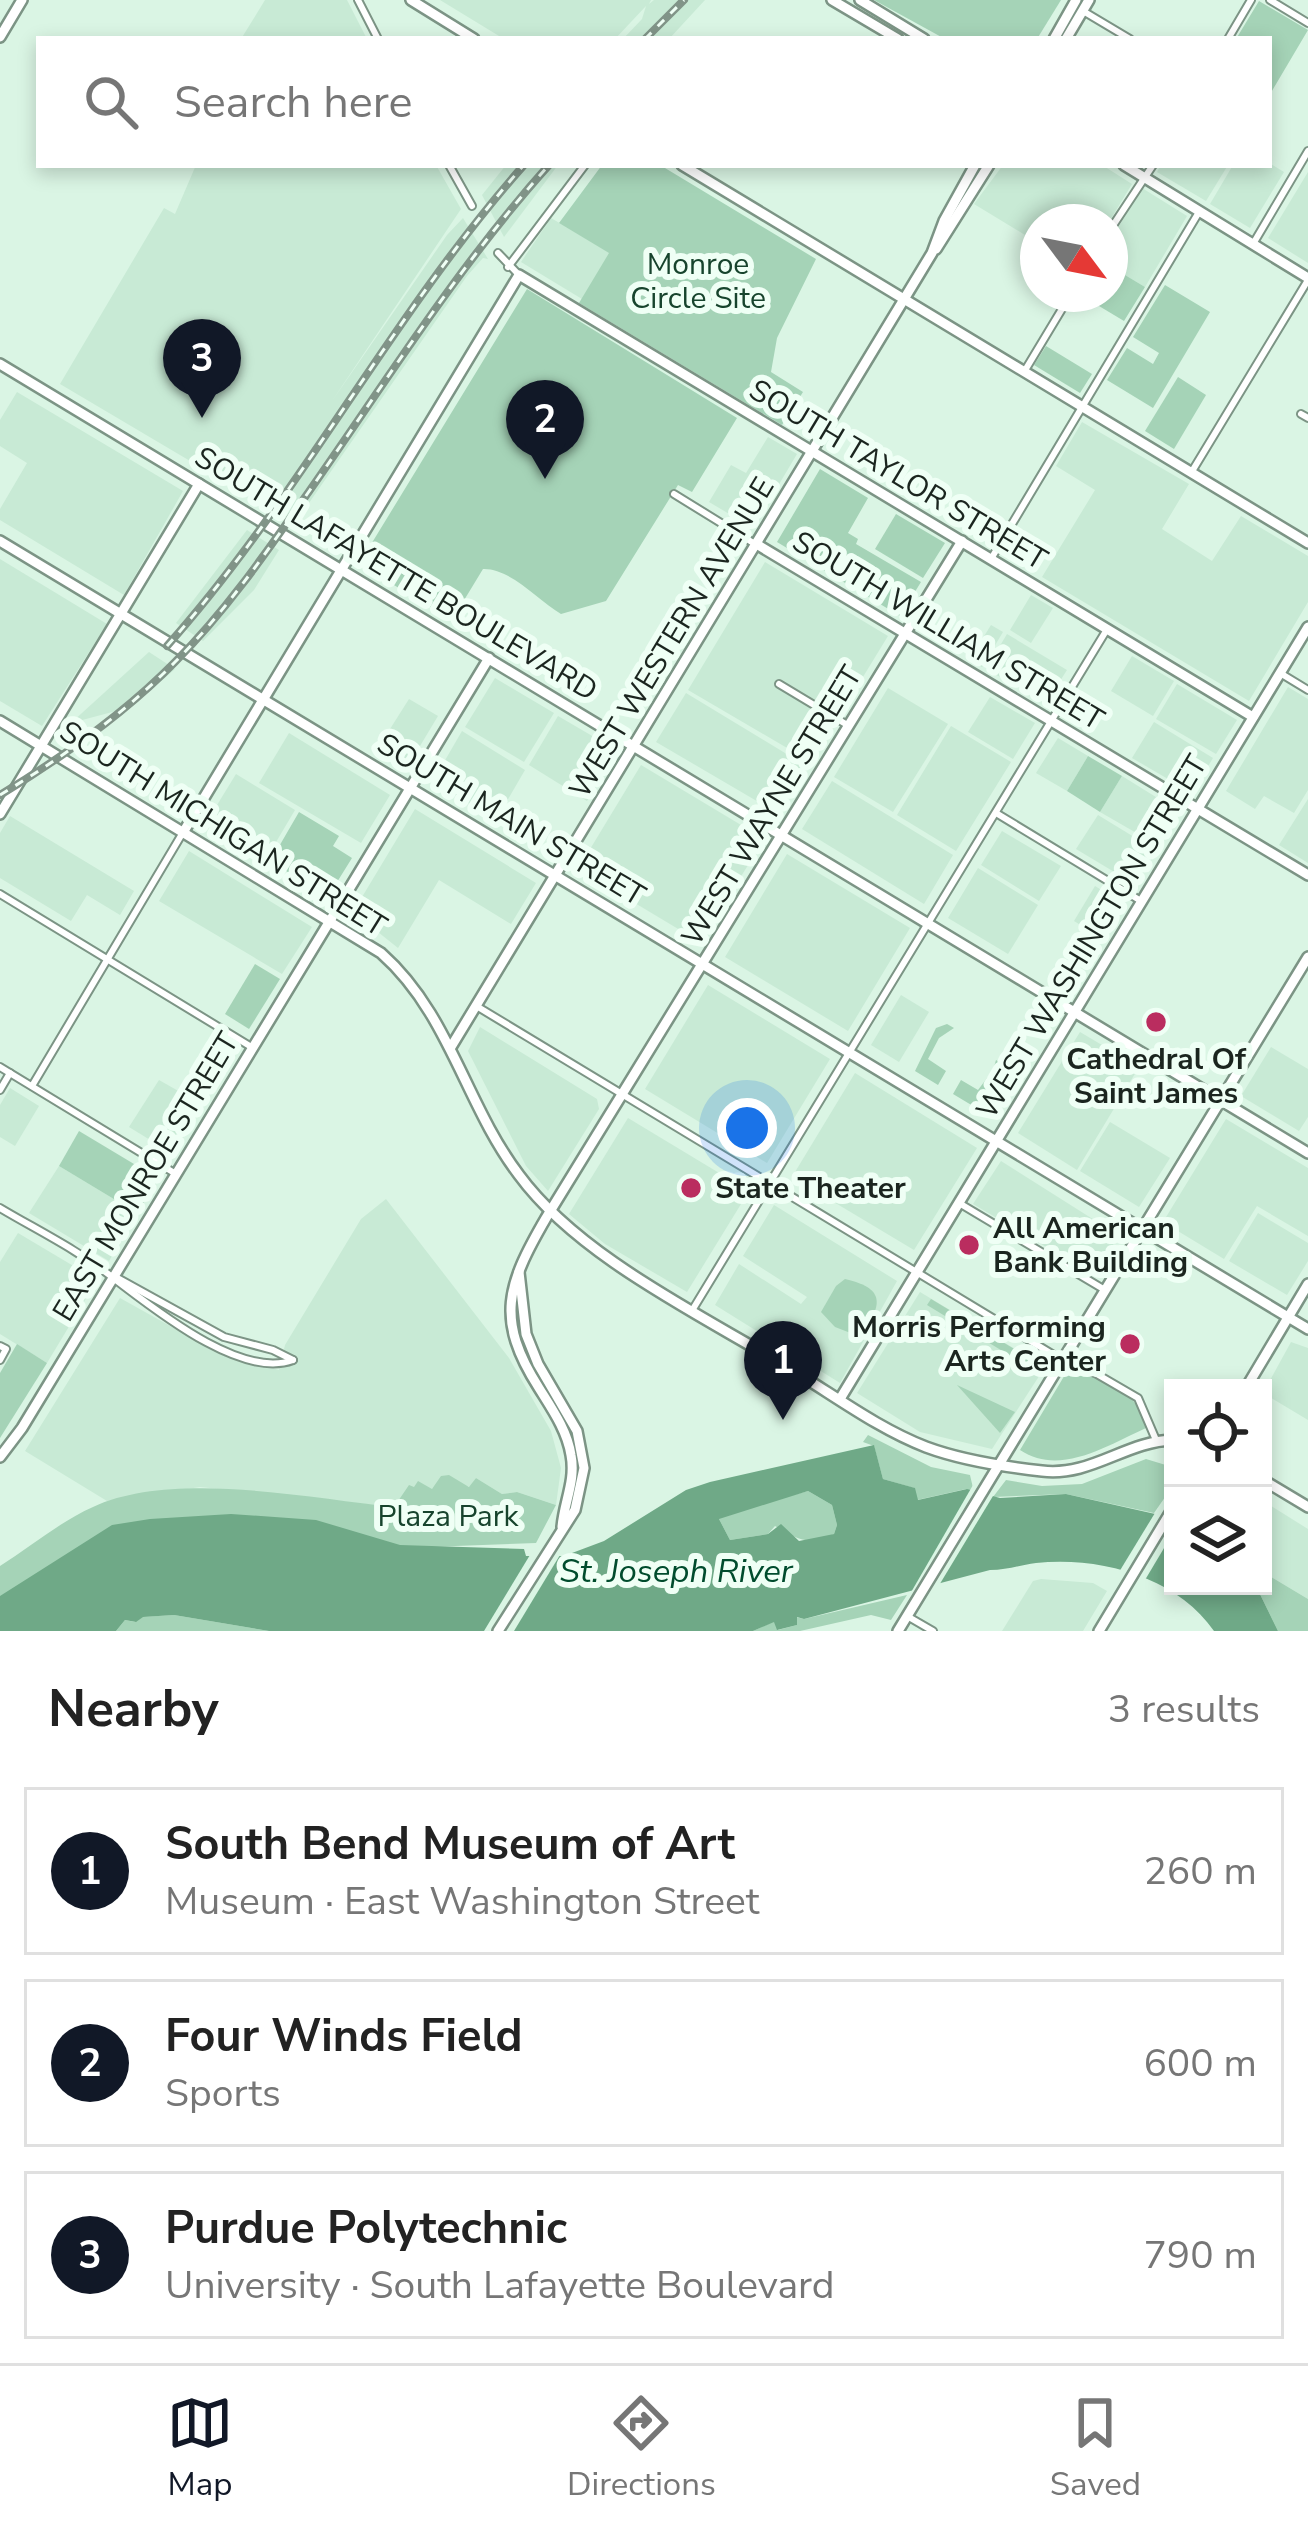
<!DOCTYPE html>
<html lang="en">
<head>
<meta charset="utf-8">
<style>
	body { margin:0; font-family:"Nunito Sans",sans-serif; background:#f6f6f6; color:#222 }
	.controls { position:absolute; right:36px; bottom:36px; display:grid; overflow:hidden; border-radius:0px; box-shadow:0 6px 18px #0003 }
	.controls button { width:108px; height:108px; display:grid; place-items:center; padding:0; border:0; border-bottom:3px solid #e0e0e0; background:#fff; color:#222; font:60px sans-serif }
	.compass { position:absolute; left:1020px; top:204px; width:108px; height:108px; border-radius:50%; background:#fff; box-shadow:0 6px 18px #0003; rotate:122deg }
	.you { position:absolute; left:747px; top:1128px; width:42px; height:42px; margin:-30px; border:9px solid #fff; border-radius:50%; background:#1a73e8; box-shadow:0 0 0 18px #1a73e833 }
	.badge { display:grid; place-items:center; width:78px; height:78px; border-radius:50%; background:#111827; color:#fff; font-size:39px; font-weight:700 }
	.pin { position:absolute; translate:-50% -99px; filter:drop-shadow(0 3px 6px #0008) }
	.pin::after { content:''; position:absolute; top:63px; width:42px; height:36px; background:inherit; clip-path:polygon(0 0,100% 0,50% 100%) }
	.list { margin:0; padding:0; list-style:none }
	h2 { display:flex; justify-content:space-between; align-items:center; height:156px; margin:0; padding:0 48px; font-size:51px }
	h2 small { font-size:39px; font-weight:400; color:#767676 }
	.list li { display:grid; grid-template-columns:78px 1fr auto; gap:36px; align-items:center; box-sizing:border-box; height:168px; margin:0 24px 24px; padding:0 24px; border:3px solid #e0e0e0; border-radius:0px }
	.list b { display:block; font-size:45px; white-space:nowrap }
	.list p { margin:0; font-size:39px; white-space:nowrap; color:#767676 }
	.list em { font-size:39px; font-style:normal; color:#767676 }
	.icon { flex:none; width:66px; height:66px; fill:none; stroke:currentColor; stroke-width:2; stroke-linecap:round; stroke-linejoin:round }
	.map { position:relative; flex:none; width:1308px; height:1631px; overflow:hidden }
	.search { position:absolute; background:#fff; box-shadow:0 6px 18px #0003; left:36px; right:36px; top:36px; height:132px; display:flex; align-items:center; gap:30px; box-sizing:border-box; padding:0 42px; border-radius:0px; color:#767676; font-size:45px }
	.sheet { height:732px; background:#fff }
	nav { display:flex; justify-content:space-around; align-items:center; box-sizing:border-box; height:168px; border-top:3px solid #e0e0e0; background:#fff; font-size:33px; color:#767676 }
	nav a { display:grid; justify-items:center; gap:6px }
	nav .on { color:#111827 }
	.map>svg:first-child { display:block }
	.built { fill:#c8ead5 }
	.green { fill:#a5d3b7 }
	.water { fill:#6fa987; fill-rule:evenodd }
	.pier { fill:#daf5e4 }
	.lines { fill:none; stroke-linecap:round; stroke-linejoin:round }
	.street-casing { stroke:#7c9485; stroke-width:10 }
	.secondary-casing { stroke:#7c9485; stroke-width:14 }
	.primary-casing { stroke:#7c9485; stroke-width:14 }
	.street { stroke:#fff; stroke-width:6 }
	.secondary { stroke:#fff; stroke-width:9 }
	.primary { stroke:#fff; stroke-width:9 }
	.rail-casing { stroke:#819488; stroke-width:8 }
	.rail { stroke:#effff5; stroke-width:3; stroke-dasharray:9; stroke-linecap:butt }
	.poi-dot { fill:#ba2d5f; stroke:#effff5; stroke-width:4.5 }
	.labels { text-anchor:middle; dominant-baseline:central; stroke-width:12; stroke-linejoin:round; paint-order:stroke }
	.park-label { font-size:30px; fill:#17442d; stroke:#effff5 }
	.street-label { font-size:30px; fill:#1b251f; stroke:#effff5 }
	.poi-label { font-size:30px; font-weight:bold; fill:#1b251f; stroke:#effff5; text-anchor:start }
	.water-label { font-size:33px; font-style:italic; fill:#004c2d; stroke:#effff5 }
</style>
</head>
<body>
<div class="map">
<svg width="1308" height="1631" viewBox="0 0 1308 1631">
	<rect width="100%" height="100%" fill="#daf5e4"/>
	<g class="built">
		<path d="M265,0H347L367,39H241Z"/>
		<path d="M440,0H651L649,4L654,0H705L669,39H623L642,19L646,6L615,39H504Z"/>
		<path d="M1269,163L1284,172L1250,228L1210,204L1233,165Z"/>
		<path d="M196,165H436L461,209L332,401L447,235L463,218L488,259L483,258L467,276L295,523L60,384L164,208L175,214Z"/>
		<path d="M506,165H558L504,237L482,195Z"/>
		<path d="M1003,165H1102L1132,184L1109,222H1038V243L974,204Z"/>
		<path d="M1161,165H1228L1206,201L1157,172Z"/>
		<path d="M1308,172V263L1268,238Z"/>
		<path d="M1142,188L1187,216L1145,287L1110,266V241Z"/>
		<path d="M551,218L610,253L582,299L521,262Z"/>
		<path d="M17,392L183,491L124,595L0,520V509L27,463L0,446V420Z"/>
		<path d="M1082,422L1189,484L1162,529L1212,561L1241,516L1308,556V602L1249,701L1042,577L1095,490L1056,466Z"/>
		<path d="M768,437L797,454L753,528L709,502L731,465L746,473Z"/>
		<path d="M247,530L279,550L254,590L203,641L176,623Z"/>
		<path d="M0,559L107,624L42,726L0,701Z"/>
		<path d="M765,562L888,636L811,762L688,690Z"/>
		<path d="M1031,595L1053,608L1031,643L1010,630Z"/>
		<path d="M991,625L1003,632L982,667L970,659Z"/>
		<path d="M1007,634L1067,670L1046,703L986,669Z"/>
		<path d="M149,652L175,669L131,707L71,723Z"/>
		<path d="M1132,656L1174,681L1153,716L1111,691Z"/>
		<path d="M495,678L554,713L524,762L465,727Z"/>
		<path d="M1177,684L1237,720L1216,754L1156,719Z"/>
		<path d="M1288,687L1308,699V790L1294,813L1264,796L1255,809L1226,791Z"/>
		<path d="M888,688L948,724L893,812L834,777Z"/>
		<path d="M686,693L808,767L779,814L656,742Z"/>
		<path d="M990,697L1035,723L1013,759L968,732Z"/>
		<path d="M409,699L438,716L408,766L378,748Z"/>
		<path d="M558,716L618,751L587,801L529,765Z"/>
		<path d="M1154,722L1213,758L1192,793L1132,758Z"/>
		<path d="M951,726L1011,762L956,851L897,815Z"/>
		<path d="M462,731L525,770L496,820L433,781Z"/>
		<path d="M289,733L390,795L361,843L259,783Z"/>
		<path d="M1058,738L1088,756L1067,791L1036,773Z"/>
		<path d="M641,765L756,834L760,846L700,942L578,869Z"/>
		<path d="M236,774L295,810L266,859L206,823Z"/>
		<path d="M1122,776L1180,812L1159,846L1100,812Z"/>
		<path d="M832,781L953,855L924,904L802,829Z"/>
		<path d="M1308,799V863L1279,845Z"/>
		<path d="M415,809L536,883L511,924L439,880L398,948L353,912Z"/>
		<path d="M1098,815L1157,851L1136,885L1076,849Z"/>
		<path d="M10,816L134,891L120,915L87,895L71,921L0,878V833Z"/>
		<path d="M1002,831L1061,866L1039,901L981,865Z"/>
		<path d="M189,851L312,927L282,974L159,901Z"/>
		<path d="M787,854L910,928L848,1031L725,957Z"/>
		<path d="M978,868L1038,905L1008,954L948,918Z"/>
		<path d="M1095,886L1124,904L1103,939L1074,921Z"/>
		<path d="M708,985L830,1059L767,1163L645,1089Z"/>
		<path d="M901,995L929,1012L899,1062L871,1045Z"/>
		<path d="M480,1027L597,1099L599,1109L548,1191L526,1166L468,1051Z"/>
		<path d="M1080,1032L1139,1067L1077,1170L1018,1133Z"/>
		<path d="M1271,1047L1308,1069V1117L1299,1131L1241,1096Z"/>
		<path d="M855,1073L977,1148L914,1250L792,1177Z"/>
		<path d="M159,1080L203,1105L173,1154L129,1127Z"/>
		<path d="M10,1088L39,1106L15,1146L0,1137V1105Z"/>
		<path d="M628,1118L749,1191L687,1292L605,1244L569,1214Z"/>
		<path d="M1226,1119L1308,1168V1236L1257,1206L1224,1259L1163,1222Z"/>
		<path d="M1110,1122L1170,1158L1139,1207L1080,1171Z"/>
		<path d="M1001,1161L1118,1235L1097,1277L973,1204Z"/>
		<path d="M59,1166L137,1213L109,1261L29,1213Z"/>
		<path d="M386,1199L509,1358L551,1431L561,1468L556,1505L517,1492L502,1494L476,1478L470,1487L446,1479L432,1489L414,1488L394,1507L200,1487L107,1501L25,1451L120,1298L222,1355L279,1370L285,1345L361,1219Z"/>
		<path d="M774,1205L897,1281L840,1383L715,1305L739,1264L801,1304L807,1297L743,1256Z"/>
		<path d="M1258,1213L1308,1243V1261L1287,1295L1229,1261Z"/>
		<path d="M18,1233L97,1280L47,1363L0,1334V1262Z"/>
		<path d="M920,1292L1045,1367L992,1449L920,1432L857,1393Z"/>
		<path d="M1291,1342L1308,1348V1420L1263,1393Z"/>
		<path d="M1263,1501L1308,1529V1599L1263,1572Z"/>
		<path d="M1041,1579L1093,1583L1107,1591L1083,1631H1002L1033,1581Z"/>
	</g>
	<g class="green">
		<path d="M874,0H1061L1037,39H945Z"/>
		<path d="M1259,1L1308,30L1269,96V39H1236Z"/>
		<path d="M602,165H660L816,259L777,338L771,372L803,392L782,425L579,303L609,253L559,223Z"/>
		<path d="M1110,266L1145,287L1124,321L1079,294H1110Z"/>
		<path d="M1165,285L1210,312L1153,408L1107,380L1127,348L1153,364L1159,353L1133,337Z"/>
		<path d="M527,289L737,418L692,492L678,485L606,601L561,614C538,600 510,568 483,569L452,620L359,564Z"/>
		<path d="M1046,346L1092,374L1080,393L1034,365Z"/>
		<path d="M1178,377L1206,395L1174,449L1145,431Z"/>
		<path d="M820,469L868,498L848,533L858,539L856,544L921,582L900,616L777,542Z"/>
		<path d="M896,514L945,543L923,578L875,549Z"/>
		<path d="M1088,756L1122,776L1100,812L1067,791Z"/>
		<path d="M299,812L339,836L333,846L352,858L329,895L270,862Z"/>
		<path d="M255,964L280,979L249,1029L225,1014Z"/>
		<path d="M947,1024L954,1028L939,1038L928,1059L946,1071L938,1085L915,1071L936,1028Z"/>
		<path d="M996,1060L1020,1075L993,1118L953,1094L961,1080L978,1090L993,1070Z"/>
		<path d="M79,1131L159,1179L137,1213L59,1166Z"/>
		<path d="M845,1279C889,1289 880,1307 861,1337L835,1327L821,1312L836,1286Z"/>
		<path d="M931,1299L1041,1365L1037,1372L927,1305Z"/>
		<path d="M17,1344L47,1363L0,1438V1373Z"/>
		<path d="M1069,1368C1097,1374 1145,1396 1146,1428C1108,1445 1060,1477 1020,1450Z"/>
		<path d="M957,1385L1015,1412L1000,1433Z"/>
		<path d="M868,1435L931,1467L970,1475L973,1488L971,1492L966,1489L917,1500L914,1488L883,1479L874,1446L863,1442Z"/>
		<path d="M1146,1459L1169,1466C1177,1485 1165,1497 1154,1513L1066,1494L993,1497L1006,1480L1042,1486L1082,1484Z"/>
		<path d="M449,1475L469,1487L476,1478L502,1494L517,1492L556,1505L536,1543L401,1548L0,1600V1566C30,1547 61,1521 93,1507C173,1470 308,1498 394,1507L409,1485L414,1487L418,1481L432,1489L441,1476Z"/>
		<path d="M808,1491L832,1505L837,1525L834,1534C808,1547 798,1539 775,1526L768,1534L730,1540L719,1519V1515Z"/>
		<path d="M1263,1572L1308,1599V1631H1278L1256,1586H1263Z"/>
		<path d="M907,1595L891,1620L871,1615L800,1631H753L775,1621L778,1630L797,1625L796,1617L804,1619Z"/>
		<path d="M174,1615L269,1631H116L125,1620L135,1622L142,1617Z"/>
	</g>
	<path class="water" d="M874,1445L883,1479L915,1488L918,1500L967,1489L1000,1498L1066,1494L1173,1518V1586H1256L1278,1631H1214C1177,1577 1100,1556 1036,1563C1020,1565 1007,1570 990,1570L804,1619L797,1617V1625L777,1630L774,1622L753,1631H269L174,1615L143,1617L136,1622L125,1620L116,1631H0V1596L112,1525L150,1519L231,1514L316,1520L400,1545L524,1549L526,1556H564L604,1541L686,1490L710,1482ZM808,1491L832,1505L837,1525L834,1534L799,1541L781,1524L768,1534L730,1540L719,1519Z"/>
	<g class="pier">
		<path d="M973,1485L996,1491L935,1592L906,1601Z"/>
		<path d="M1158,1508L1173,1512V1533L1142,1585L1116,1577Z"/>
		<path d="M533,1550H563L514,1631H484Z"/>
	</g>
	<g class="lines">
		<defs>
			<g id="street">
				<path d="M358,0L378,39"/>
				<path d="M1270,0L1308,23"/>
				<path d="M1083,11L1130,39"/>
				<path d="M1228,39L1251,0"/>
				<path d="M449,165L472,206"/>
				<path d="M1110,230L1153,165"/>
				<path d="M1253,244L1308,151"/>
				<path d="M498,253L519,275"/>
				<path d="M508,267L585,165"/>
				<path d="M1024,372L1071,294"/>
				<path d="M1301,414L1308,418"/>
				<path d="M1191,473L1308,280"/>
				<path d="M674,494L755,544"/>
				<path d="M991,559L1199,212"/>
				<path d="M1280,673L1308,690"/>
				<path d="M779,684L849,726"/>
				<path d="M996,813L1141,901"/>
				<path d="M0,894L253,1048"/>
				<path d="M478,1007L1062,1360L1095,1373L1138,1398L1156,1440"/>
				<path d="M0,1067L176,1174"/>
				<path d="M32,1086L182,834"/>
				<path d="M0,1090L10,1073"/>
				<path d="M959,1203L1105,1290"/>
				<path d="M0,1208C37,1230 78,1250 112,1277C152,1307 240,1380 293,1360"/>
				<path d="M119,1279L224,1337L273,1350L293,1360"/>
				<path d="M693,1309L1106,631"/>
				<path d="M0,1346L6,1349L0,1360"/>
				<path d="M907,1616L933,1631"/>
			</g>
			<g id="secondary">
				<path d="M411,0L474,39"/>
				<path d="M832,0L898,39"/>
				<path d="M860,0L924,39"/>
				<path d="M682,165L1308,543"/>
				<path d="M1124,165L1308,278"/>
				<path d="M0,364L1308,1153"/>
				<path d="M0,541L1288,1317"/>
				<path d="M758,545L1308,875"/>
				<path d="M0,814L199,484"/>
				<path d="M184,831L519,275L1253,717"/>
				<path d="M331,919L489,658"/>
				<path d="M840,1399L1308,627"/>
				<path d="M1000,1463L1308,957"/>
				<path d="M562,1527C564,1502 576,1481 571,1455C567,1430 552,1409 539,1388C495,1319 507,1285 546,1218L962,541"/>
				<path d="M498,1631L575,1510L584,1468L577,1431L538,1364L526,1334L519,1272"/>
				<path d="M1099,1631L1173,1508"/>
			</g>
			<g id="primary">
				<path d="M0,37L22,0"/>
				<path d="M1054,39L1076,0"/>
				<path d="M1066,39L1089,0"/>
				<path d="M936,249L989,165"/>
				<path d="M0,721L381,953C450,1014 465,1104 519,1175C580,1258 704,1316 792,1370C835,1396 879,1429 926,1447C961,1460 1006,1467 1042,1471C1091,1477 1126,1441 1173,1440"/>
				<path d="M451,1047L932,253L944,221L975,165"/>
				<path d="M1288,1317L1308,1329"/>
				<path d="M1246,1388L1308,1284"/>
				<path d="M0,1457L22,1428L331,919"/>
				<path d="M1263,1480L1308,1507"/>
				<path d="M898,1631L1000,1463"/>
			</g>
		</defs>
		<use href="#street" class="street-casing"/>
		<use href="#secondary" class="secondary-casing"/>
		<use href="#primary" class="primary-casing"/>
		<use href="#street" class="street"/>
		<use href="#secondary" class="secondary"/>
		<use href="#primary" class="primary"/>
		<defs>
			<g id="rail">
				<path d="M645,39L684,0"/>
				<path d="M167,646C300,497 391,315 524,165"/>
				<path d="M0,795C63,757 123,715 175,662C227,610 268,550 310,490C387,380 459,265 549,165"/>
			</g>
		</defs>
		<use href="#rail" class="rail-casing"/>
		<use href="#rail" class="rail"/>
	</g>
	<g class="poi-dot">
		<circle cx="1156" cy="1022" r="12"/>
		<circle cx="691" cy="1188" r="12"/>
		<circle cx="969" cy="1245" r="12"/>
		<circle cx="1130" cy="1344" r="12"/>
	</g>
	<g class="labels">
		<g class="park-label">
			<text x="698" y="264">Monroe<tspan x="698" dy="34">Circle Site</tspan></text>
			<text x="448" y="1516">Plaza Park</text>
		</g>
		<g class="street-label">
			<text transform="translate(898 475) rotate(31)">SOUTH TAYLOR STREET</text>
			<text transform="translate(396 574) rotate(31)">SOUTH LAFAYETTE BOULEVARD</text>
			<text transform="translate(948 631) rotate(31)">SOUTH WILLIAM STREET</text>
			<text transform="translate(672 638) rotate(-59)">WEST WESTERN AVENUE</text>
			<text transform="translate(772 806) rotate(-59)">WEST WAYNE STREET</text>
			<text transform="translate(511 820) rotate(31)">SOUTH MAIN STREET</text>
			<text transform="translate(223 829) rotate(32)">SOUTH MICHIGAN STREET</text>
			<text transform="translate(1092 937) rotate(-59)">WEST WASHINGTON STREET</text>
			<text transform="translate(146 1177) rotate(-59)">EAST MONROE STREET</text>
		</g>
		<g class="poi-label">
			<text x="1156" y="1059" text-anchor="middle">Cathedral Of<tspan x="1156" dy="34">Saint James</tspan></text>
			<text x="715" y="1188">State Theater</text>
			<text x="993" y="1228">All American<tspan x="993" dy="34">Bank Building</tspan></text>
			<text x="1106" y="1327" text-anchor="end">Morris Performing<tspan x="1106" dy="34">Arts Center</tspan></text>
		</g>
		<g class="water-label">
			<text x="676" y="1571">St. Joseph River</text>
		</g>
	</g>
</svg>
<div class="controls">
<button><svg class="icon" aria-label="locate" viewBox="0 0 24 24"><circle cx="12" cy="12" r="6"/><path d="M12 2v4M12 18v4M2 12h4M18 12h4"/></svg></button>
<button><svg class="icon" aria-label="layers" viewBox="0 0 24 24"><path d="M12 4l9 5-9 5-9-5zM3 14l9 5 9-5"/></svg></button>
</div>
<svg class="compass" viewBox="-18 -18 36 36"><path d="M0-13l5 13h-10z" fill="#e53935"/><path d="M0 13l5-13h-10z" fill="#767676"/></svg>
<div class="you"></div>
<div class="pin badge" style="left:783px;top:1420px">1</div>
<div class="pin badge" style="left:545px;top:479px">2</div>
<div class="pin badge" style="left:202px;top:418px">3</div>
<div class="search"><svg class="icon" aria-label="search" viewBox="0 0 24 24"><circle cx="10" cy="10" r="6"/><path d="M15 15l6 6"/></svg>Search here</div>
</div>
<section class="sheet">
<h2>Nearby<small>3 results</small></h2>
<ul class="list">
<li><span class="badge">1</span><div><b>South Bend Museum of Art</b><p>Museum · East Washington Street</p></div><em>260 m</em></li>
<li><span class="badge">2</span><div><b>Four Winds Field</b><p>Sports</p></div><em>600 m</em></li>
<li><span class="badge">3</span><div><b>Purdue Polytechnic</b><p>University · South Lafayette Boulevard</p></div><em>790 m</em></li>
</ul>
</section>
<nav>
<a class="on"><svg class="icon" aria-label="map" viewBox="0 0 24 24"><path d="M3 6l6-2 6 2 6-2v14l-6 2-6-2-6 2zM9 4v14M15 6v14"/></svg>Map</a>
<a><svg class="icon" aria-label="directions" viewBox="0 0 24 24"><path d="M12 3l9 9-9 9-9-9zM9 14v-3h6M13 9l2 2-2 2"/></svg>Directions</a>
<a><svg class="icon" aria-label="saved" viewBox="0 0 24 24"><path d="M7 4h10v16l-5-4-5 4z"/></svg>Saved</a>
</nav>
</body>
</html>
